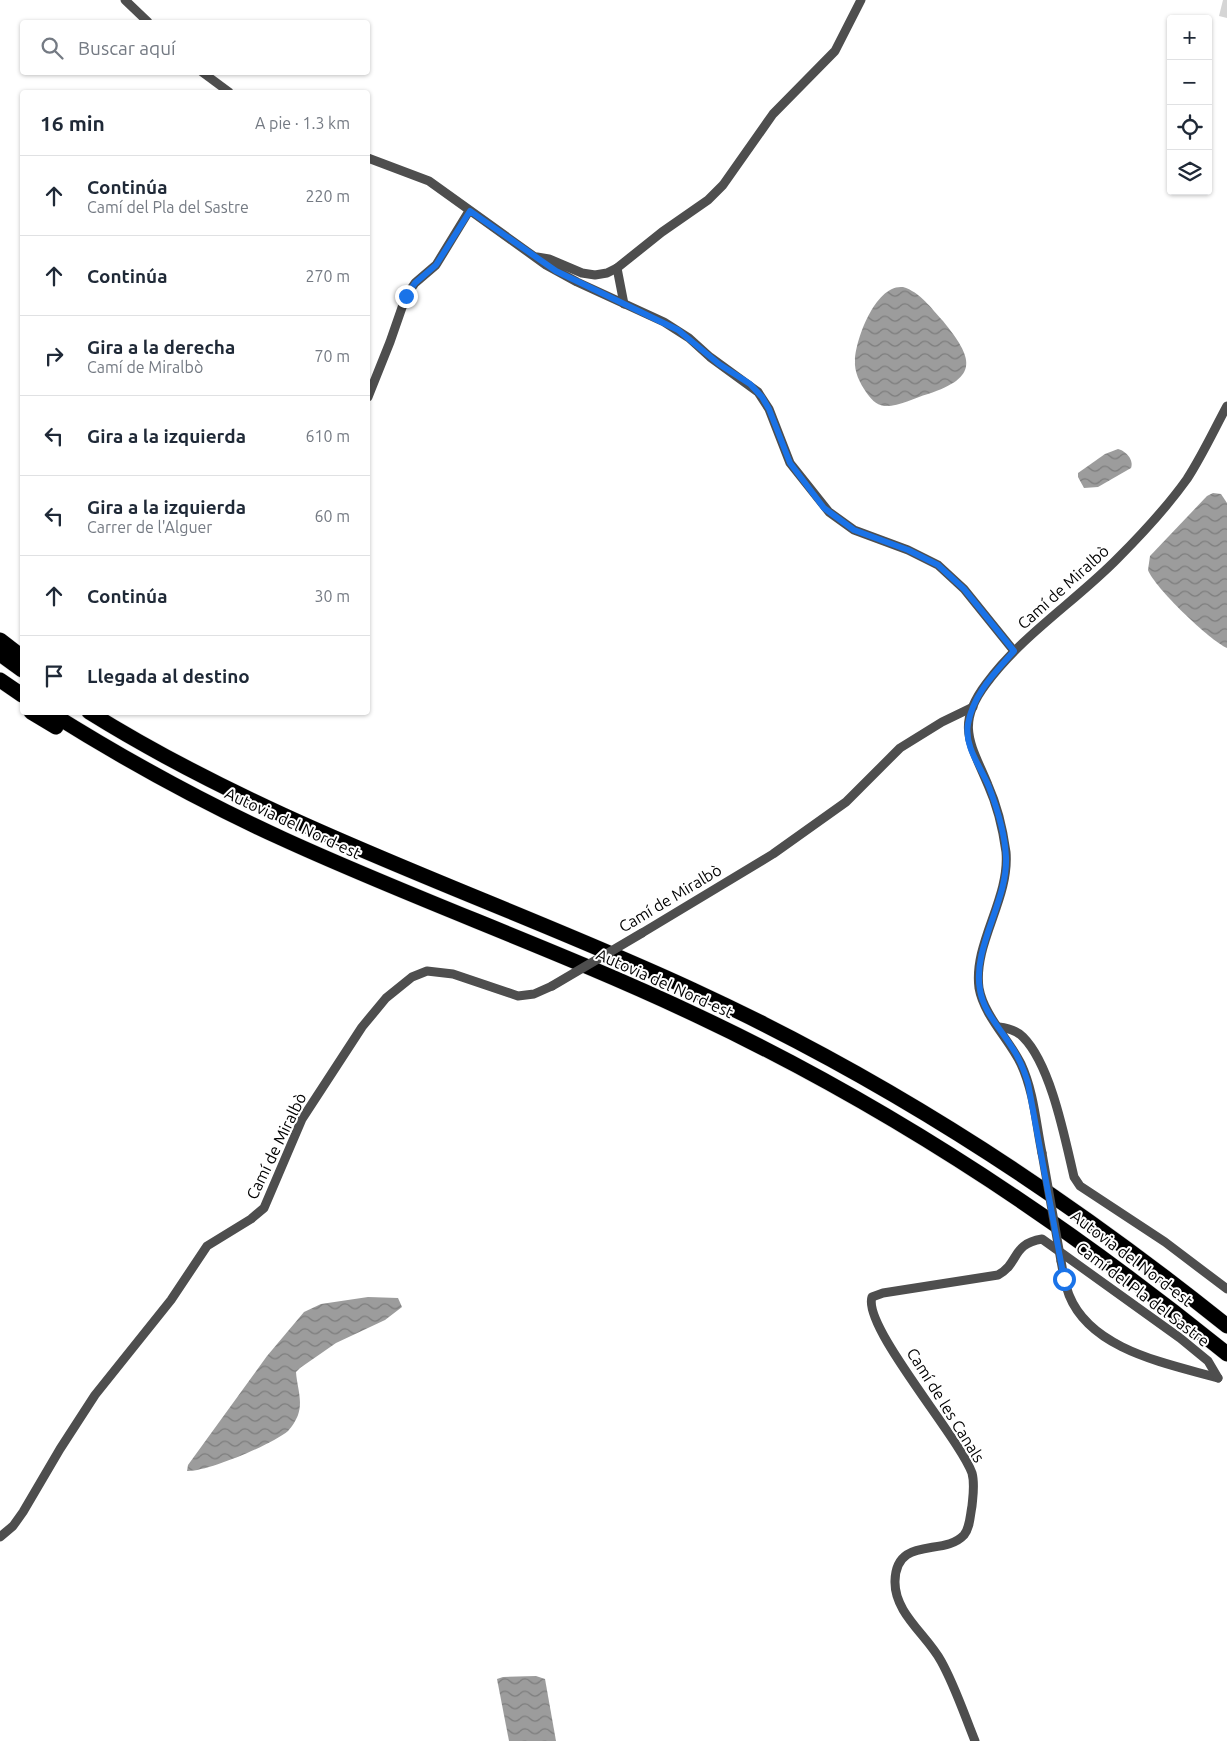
<!DOCTYPE html>
<html lang="es">
<head>
<meta charset="utf-8">
<style>
	body { margin:0; font-family:Ubuntu,sans-serif; background:#f2f2f3; color:#1f2937 }
	.controls { position:absolute; right:15px; top:15px; display:grid; overflow:hidden; border-radius:5px; box-shadow:0 1px 4px #0004 }
	.controls button { width:45px; height:45px; display:grid; place-items:center; padding:0; border:0; border-bottom:1px solid #e0e1e3; background:#fff; color:#1f2937; font:25px sans-serif }
	.stop { position:absolute; width:15px; height:15px; margin:-11px; border:4px solid #1a73e8; border-radius:50%; background:#fff }
	.stop.end { background:#1a73e8; border-color:#fff; box-shadow:0 1px 5px #0008 }
	.list { margin:0; padding:0; list-style:none }
	h2 { display:flex; justify-content:space-between; align-items:center; height:65px; margin:0; padding:0 20px; font-size:21px }
	h2 small { font-size:16px; font-weight:400; color:#747a83 }
	.list li { display:grid; grid-template-columns:32px 1fr auto; gap:15px; align-items:center; box-sizing:border-box; height:80px; padding:0 20px; border-top:1px solid #e0e1e3 }
	.list b { display:block; font-size:19px; white-space:nowrap }
	.list p { margin:0; font-size:16px; white-space:nowrap; color:#747a83 }
	.list em { font-size:16px; font-style:normal; color:#747a83 }
	.icon { flex:none; width:28px; height:28px; fill:none; stroke:currentColor; stroke-width:2; stroke-linecap:round; stroke-linejoin:round }
	.map { position:relative; flex:none; width:1227px; height:1741px; overflow:hidden }
	.search { position:absolute; background:#fff; box-shadow:0 1px 4px #0004; left:20px; top:20px; width:350px; height:55px; display:flex; align-items:center; gap:12px; box-sizing:border-box; padding:0 18px; border-radius:5px; color:#747a83; font-size:19px }
	.panel { position:absolute; background:#fff; box-shadow:0 1px 4px #0004; left:20px; top:90px; width:350px; height:625px; border-radius:5px }
	.map>svg:first-child { display:block }
	.green { fill:#d5d5d5 }
	.water { fill:url(#water-waves) }
	.lines { fill:none; stroke-linecap:round; stroke-linejoin:round }
	.highway-casing { stroke:#dbdbdb; stroke-width:16 }
	.street { stroke:#4e4e4e; stroke-width:9 }
	.highway { stroke:#000; stroke-width:15 }
	.street-bridge { stroke:#4e4e4e; stroke-width:9 }
	.route { stroke:#1a73e8; stroke-width:6 }
	.labels { text-anchor:middle; dominant-baseline:central; stroke-width:4; stroke-linejoin:round; paint-order:stroke }
	.street-label { font-size:16px; fill:#000; stroke:#fff }
</style>
</head>
<body>
<div class="map">
<svg width="1227" height="1741" viewBox="0 0 1227 1741">
	<defs>
		<pattern id="water-waves" width="16" height="10" patternUnits="userSpaceOnUse" patternTransform="scale(1.25)"><rect width="16" height="10" fill="#9c9c9c"/><path d="M0 5q4-4 8 0t8 0" fill="none" stroke="#7d7d7d"/></pattern>
	</defs>
	<rect width="100%" height="100%" fill="#fff"/>
	<path class="green" d="M1223,0H1227V18L1219,16Z"/>
	<g class="water">
		<path d="M903,287C920,292 931,308 943,321C973,358 980,377 928,394C914,398 898,407 884,406C876,405 870,398 866,392C860,383 854,372 855,360C856,338 876,284 903,287Z"/>
		<path d="M1118,449C1126,451 1134,460 1131,468L1098,487L1084,488L1078,477V473L1105,454Z"/>
		<path d="M1213,493L1221,494L1227,503V648C1210,641 1154,587 1148,570L1150,556L1207,496Z"/>
		<path d="M368,1297L398,1298L402,1307L385,1320L336,1343L300,1368L296,1372C297,1387 303,1400 298,1415C296,1420 292,1427 288,1431C273,1444 207,1472 187,1471L188,1465L267,1356L304,1312L321,1304Z"/>
		<path d="M536,1676L545,1679L556,1741H509L497,1679L503,1677Z"/>
	</g>
	<g class="lines">
		<defs>
			<g id="highway">
				<path d="M0,640L22,657"/>
				<path d="M0,654L22,670"/>
				<path d="M0,680L22,695"/>
				<path d="M31,712L56,727"/>
				<path d="M49,712C124,759 200,801 281,838C418,901 561,951 698,1016C889,1106 1063,1221 1227,1354"/>
				<path d="M89,712C278,830 492,897 693,990C886,1079 1062,1193 1227,1326"/>
			</g>
		</defs>
		<use href="#highway" class="highway-casing"/>
		<g class="street">
			<path d="M125,0L148,22"/>
			<path d="M202,72L229,92"/>
			<path d="M368,158L429,181L546,265L577,282L664,322L689,338L710,357L758,392L769,409L790,463L829,512L854,530L908,550L938,565L964,589L1014,651"/>
			<path d="M537,257L549,259L582,273L595,275L607,273L617,268L662,232L708,200L723,185L773,114L835,51L861,0"/>
			<path d="M617,268L624,304"/>
			<path d="M368,397L390,342L406,296L415,283L436,265L469,211"/>
			<path d="M642,933L773,854L846,802L900,748L942,722L973,707"/>
			<path d="M999,1027C1008,1028 1016,1030 1023,1037C1051,1065 1065,1139 1074,1177L1080,1186L1165,1242L1227,1289"/>
			<path d="M1042,1153C1036,1124 1034,1092 1021,1064C1009,1039 984,1016 979,988C973,943 1010,899 1006,852C1003,830 997,805 988,785C971,744 955,725 986,684C1022,635 1076,601 1118,558C1142,534 1167,507 1187,479C1202,456 1214,430 1227,406"/>
			<path d="M1061,1261C1063,1272 1065,1284 1069,1295C1091,1350 1166,1363 1218,1378"/>
			<path d="M0,1537L13,1526L23,1512L60,1449L95,1395L171,1300L207,1246L251,1219L264,1208L302,1119L362,1027L386,998L412,977L427,971L453,974L518,996L534,994L552,986"/>
			<path d="M975,1741C964,1714 955,1686 941,1661C927,1635 894,1613 895,1581C896,1535 944,1557 964,1535C970,1528 970,1516 972,1506C973,1495 975,1484 972,1473C959,1437 862,1326 872,1297L883,1293L998,1275C1020,1263 1011,1244 1042,1239L1180,1338L1208,1361L1218,1378"/>
		</g>
		<use href="#highway" class="highway"/>
		<g class="street-bridge">
			<path d="M552,986L642,933"/>
			<path d="M1042,1153L1061,1261"/>
		</g>
	</g>
	<g class="lines">
		<path class="route" d="M406,296L415,283L436,265L470,211L556,271L678,330L719,364L750,384L762,397L769,409L790,463L824,508L854,530L908,550L938,565L964,589L1014,651C995,673 973,694 968,724C964,747 981,767 989,787C997,808 1005,835 1006,857C1008,901 972,947 980,990C983,1011 1000,1028 1011,1046C1019,1057 1024,1070 1028,1083L1064,1279"/>
	</g>
	<g class="labels">
		<g class="street-label">
			<text transform="translate(1063 587) rotate(-42)">Camí de Miralbò</text>
			<text transform="translate(293 823) rotate(25)">Autovia del Nord-est</text>
			<text transform="translate(670 898) rotate(-31)">Camí de Miralbò</text>
			<text transform="translate(665 983) rotate(24)">Autovia del Nord-est</text>
			<text transform="translate(276 1146) rotate(-64)">Camí de Miralbò</text>
			<text transform="translate(1132 1258) rotate(37)">Autovia del Nord-est</text>
			<text transform="translate(1143 1294) rotate(37)">Camí del Pla del Sastre</text>
			<text transform="translate(946 1405) rotate(58)">Camí de les Canals</text>
		</g>
	</g>
</svg>
<div class="controls">
<button>+</button>
<button>−</button>
<button><svg class="icon" aria-label="locate" viewBox="0 0 24 24"><circle cx="12" cy="12" r="6"/><path d="M12 2v4M12 18v4M2 12h4M18 12h4"/></svg></button>
<button><svg class="icon" aria-label="layers" viewBox="0 0 24 24"><path d="M12 4l9 5-9 5-9-5zM3 14l9 5 9-5"/></svg></button>
</div>
<div class="stop" style="left:1064px;top:1279px"></div>
<div class="stop end" style="left:406px;top:296px"></div>
<div class="search"><svg class="icon" aria-label="search" viewBox="0 0 24 24"><circle cx="10" cy="10" r="6"/><path d="M15 15l6 6"/></svg>Buscar aquí</div>
<section class="panel">
<h2>16 min<small>A pie · 1.3 km</small></h2>
<ul class="list">
<li><svg class="icon" aria-label="ahead" viewBox="0 0 24 24"><path d="M12 20V5M6 11l6-6 6 6"/></svg><div><b>Continúa</b><p>Camí del Pla del Sastre</p></div><em>220 m</em></li>
<li><svg class="icon" aria-label="ahead" viewBox="0 0 24 24"><path d="M12 20V5M6 11l6-6 6 6"/></svg><div><b>Continúa</b></div><em>270 m</em></li>
<li><svg class="icon" aria-label="right" viewBox="0 0 24 24"><path d="M7 20v-9h11M14 6l5 5-5 5"/></svg><div><b>Gira a la derecha</b><p>Camí de Miralbò</p></div><em>70 m</em></li>
<li><svg class="icon" aria-label="left" viewBox="0 0 24 24"><path d="M17 20v-9H6M10 6l-5 5 5 5"/></svg><div><b>Gira a la izquierda</b></div><em>610 m</em></li>
<li><svg class="icon" aria-label="left" viewBox="0 0 24 24"><path d="M17 20v-9H6M10 6l-5 5 5 5"/></svg><div><b>Gira a la izquierda</b><p>Carrer de l'Alguer</p></div><em>60 m</em></li>
<li><svg class="icon" aria-label="ahead" viewBox="0 0 24 24"><path d="M12 20V5M6 11l6-6 6 6"/></svg><div><b>Continúa</b></div><em>30 m</em></li>
<li><svg class="icon" aria-label="arrive" viewBox="0 0 24 24"><path d="M6 21V4h12l-3 4 3 4H6"/></svg><div><b>Llegada al destino</b></div></li>
</ul>
</section>
</div>
</body>
</html>
